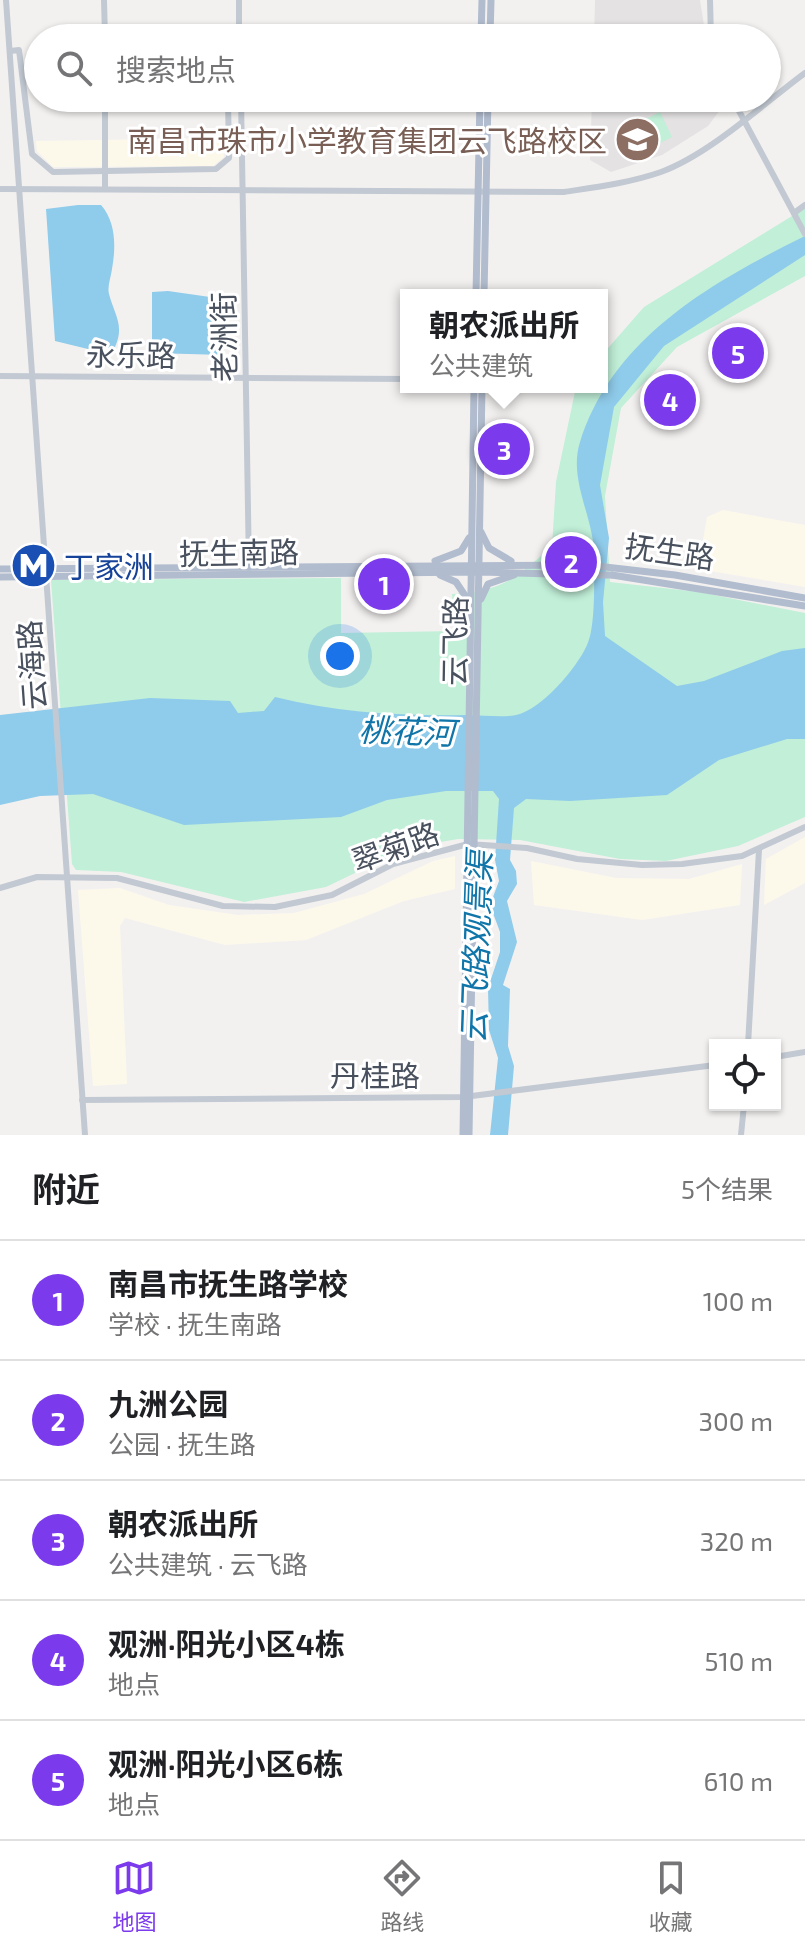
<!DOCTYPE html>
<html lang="zh">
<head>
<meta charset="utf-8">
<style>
	body { margin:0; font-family:"Exo 2","Noto Sans SC",sans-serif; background:#f2f2f2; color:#202124 }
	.controls { position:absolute; right:24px; bottom:24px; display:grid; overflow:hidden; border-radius:0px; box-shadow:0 2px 6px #0004 }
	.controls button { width:72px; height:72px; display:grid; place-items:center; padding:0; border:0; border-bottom:2px solid #e0e0e0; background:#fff; color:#202124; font:40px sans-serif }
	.you { position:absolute; left:340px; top:656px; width:28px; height:28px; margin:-20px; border:6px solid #fff; border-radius:50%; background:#1a73e8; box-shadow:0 0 0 12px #1a73e833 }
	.badge { display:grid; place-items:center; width:52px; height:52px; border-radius:50%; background:#7c3aed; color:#fff; font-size:26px; font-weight:700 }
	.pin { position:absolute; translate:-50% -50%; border:4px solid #fff; box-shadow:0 2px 8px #0006 }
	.popup { position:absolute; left:400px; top:289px; width:208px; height:104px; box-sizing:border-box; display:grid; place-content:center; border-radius:0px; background:#fff; filter:drop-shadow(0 2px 6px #0005); font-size:26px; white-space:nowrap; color:#757577 }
	.popup b { font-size:30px; color:#202124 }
	.popup::after { content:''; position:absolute; left:50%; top:100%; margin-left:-16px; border:16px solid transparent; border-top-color:#fff }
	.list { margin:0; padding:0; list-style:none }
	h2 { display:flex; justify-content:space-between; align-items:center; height:104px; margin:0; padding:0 32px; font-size:34px }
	h2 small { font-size:26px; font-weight:400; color:#757577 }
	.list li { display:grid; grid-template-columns:52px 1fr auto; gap:24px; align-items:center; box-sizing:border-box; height:120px; padding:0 32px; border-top:2px solid #e0e0e0 }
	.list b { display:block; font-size:30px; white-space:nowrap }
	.list p { margin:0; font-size:26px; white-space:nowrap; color:#757577 }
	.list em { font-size:26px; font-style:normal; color:#757577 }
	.icon { flex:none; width:44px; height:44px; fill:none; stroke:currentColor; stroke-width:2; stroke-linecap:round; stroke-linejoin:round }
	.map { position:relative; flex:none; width:805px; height:1135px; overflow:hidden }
	.search { position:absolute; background:#fff; box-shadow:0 2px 6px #0004; left:24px; right:24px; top:24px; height:88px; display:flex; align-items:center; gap:20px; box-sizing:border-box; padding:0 28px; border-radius:44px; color:#757577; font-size:30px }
	.sheet { height:704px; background:#fff }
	nav { display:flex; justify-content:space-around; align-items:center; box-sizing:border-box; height:112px; border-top:2px solid #e0e0e0; background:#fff; font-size:22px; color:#757577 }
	nav a { display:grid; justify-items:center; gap:4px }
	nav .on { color:#7c3aed }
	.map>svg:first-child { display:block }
	.commercial { fill:#fcf9eb }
	.education { fill:#e4e2e3 }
	.green { fill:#c1efd8 }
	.water { fill:#8fcbea }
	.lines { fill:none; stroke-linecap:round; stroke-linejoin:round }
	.minor { stroke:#c2c9d2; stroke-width:6 }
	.major { stroke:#b1bcce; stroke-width:7 }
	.major-bridge { stroke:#b1bcce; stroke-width:7 }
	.labels { text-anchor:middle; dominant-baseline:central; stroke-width:6; stroke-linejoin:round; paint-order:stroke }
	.education-label { font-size:30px; fill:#785e54; stroke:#fff; text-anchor:end }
	.street-label { font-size:30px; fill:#49515e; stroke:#fff }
	.transit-label { font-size:30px; fill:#164399; stroke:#fff; text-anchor:start }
	.water-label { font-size:32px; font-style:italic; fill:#1075a9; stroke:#fff }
</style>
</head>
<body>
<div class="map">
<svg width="805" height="1135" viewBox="0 0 805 1135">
	<rect width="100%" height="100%" fill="#f3f1f0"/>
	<g class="commercial">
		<path d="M223,138L224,157L213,166L53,167L37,151L36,141Z"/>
		<path d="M723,510L805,525V587L698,569L707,517Z"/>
		<path d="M805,837V883L764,905L766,859Z"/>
		<path d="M455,856V889L404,901L306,940L225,945L125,918L120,926L127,1084L93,1086L78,890L120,888L169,905L238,915L294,913L364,894L433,861Z"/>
		<path d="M531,861L616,878L689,879L742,864L740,905L642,920L534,905Z"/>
	</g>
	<g class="education">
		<path d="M595,0H700L706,38H594Z"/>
		<path d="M592,98H721L723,106L708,126L662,155L611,172L590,160Z"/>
	</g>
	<g class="green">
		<path d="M660,112L672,137L636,155L623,130Z"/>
		<path d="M805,208V276L677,347L621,408L605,496L610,582L699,592L805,613V817L738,846L666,861L620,859L520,840L458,839L423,845L384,859L326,887L244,902L121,872L76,870L72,864L51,580L341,578V633L455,631L452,594C503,591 515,579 552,546L556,482L576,387H602V355L644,307Z"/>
	</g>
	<g class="water">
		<path d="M78,205H101C116,222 116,247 112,269C111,277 107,287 109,294C114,314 125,325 115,347L92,350L55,341L46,209Z"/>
		<path d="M805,236V255L664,346L614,407L600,485L609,538L603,602L605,636L677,686L704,681L782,651L805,648V739H787L719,760L667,795L570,801L526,799L514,808L510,860L516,871L517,884L507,901L517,942L503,985L510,989L508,1046L514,1066L508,1135H490L498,1058L489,1030L488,988L500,952V932L490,905L499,881L495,860L499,799L493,791H446L387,800L341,817L184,825L93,794L40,796L0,805V715L150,698L230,701L238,713L264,711L275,697C337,713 404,716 467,715C483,715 501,718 516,715C541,710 577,668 587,645C596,627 594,576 594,555C594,517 568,480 580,442C613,337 712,282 805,236Z"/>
		<path d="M168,291L217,298L224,355L152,353V292Z"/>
	</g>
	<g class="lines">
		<g class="minor">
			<path d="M6,0L85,1135"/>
			<path d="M104,0L105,38"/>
			<path d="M239,0V38"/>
			<path d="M710,0L711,38"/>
			<path d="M10,51L19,50L32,154L53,172L216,169L229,158L228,98"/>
			<path d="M105,98V188"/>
			<path d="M241,98L249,568"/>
			<path d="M732,98L805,234"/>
			<path d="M0,189L564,192C597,187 629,183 661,172C710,154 763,104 805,73"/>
			<path d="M794,213L805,205"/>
			<path d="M0,376L406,379"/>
			<path d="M0,888L37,877L117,878L223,906L275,907L332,895L393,864L468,844L527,848L577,859L642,865L682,864L742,856L805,827"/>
			<path d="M748,1045L759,850"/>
			<path d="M775,1057L805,1052"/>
			<path d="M82,1100L464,1097L715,1065"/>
			<path d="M741,1135L744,1105"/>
		</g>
		<g class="major">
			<path d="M481,38L482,0"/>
			<path d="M490,38L491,0"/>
			<path d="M476,295L480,98"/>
			<path d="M484,295L488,98"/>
			<path d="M481,532L489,548L511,561"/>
			<path d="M435,561L461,551L469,538"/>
			<path d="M0,569L588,565L675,575L805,598"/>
			<path d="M440,575L456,582L468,600"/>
			<path d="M612,575L805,606"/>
			<path d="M0,577L479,572L586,575"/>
			<path d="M481,599L488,584L514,575"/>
			<path d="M463,1135L474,387"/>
			<path d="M469,1135L482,387"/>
		</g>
		<path class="major-bridge" d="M586,575H612"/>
	</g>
	<defs>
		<symbol id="school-disc" viewBox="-11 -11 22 22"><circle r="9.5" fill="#8d6e63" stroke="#fff"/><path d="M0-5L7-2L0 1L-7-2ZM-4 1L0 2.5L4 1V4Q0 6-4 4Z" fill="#fff"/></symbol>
		<symbol id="metro-disc" viewBox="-11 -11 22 22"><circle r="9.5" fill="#1a4fb4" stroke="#fff"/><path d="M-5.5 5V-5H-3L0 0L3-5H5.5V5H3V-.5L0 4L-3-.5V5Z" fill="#fff"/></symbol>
	</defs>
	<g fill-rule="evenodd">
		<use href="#school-disc" x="612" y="114" width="51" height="51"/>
		<use href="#metro-disc" x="8" y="540" width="51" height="51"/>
	</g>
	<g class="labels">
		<g class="education-label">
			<text x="607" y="140">南昌市珠市小学教育集团云飞路校区</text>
		</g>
		<g class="street-label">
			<text transform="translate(223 337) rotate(-91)">老洲街</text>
			<text transform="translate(131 354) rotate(1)">永乐路</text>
			<text transform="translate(670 551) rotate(8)">抚生路</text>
			<text transform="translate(239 552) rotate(-1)">抚生南路</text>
			<text transform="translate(454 641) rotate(-89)">云飞路</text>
			<text transform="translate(31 665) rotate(-94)">云海路</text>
			<text transform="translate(395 846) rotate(-20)">翠菊路</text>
			<text x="375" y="1075">丹桂路</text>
		</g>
		<g class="transit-label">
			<text x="64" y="566">丁家洲</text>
		</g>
		<g class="water-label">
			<text transform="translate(407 730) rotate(2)">桃花河</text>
			<text transform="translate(475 947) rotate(-88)">云飞路观景渠</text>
		</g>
	</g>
</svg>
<div class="controls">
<button><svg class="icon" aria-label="locate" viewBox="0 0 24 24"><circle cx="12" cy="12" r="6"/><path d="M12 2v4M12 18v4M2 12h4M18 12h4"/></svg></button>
</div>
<div class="you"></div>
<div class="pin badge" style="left:384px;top:584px">1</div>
<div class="pin badge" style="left:571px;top:562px">2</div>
<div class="pin badge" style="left:504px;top:449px">3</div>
<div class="popup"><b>朝农派出所</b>公共建筑</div>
<div class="pin badge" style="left:670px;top:400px">4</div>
<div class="pin badge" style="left:738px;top:353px">5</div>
<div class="search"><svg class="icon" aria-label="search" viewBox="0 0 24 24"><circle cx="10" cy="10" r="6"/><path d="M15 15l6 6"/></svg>搜索地点</div>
</div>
<section class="sheet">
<h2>附近<small>5个结果</small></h2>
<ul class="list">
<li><span class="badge">1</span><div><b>南昌市抚生路学校</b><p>学校 · 抚生南路</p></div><em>100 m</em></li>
<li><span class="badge">2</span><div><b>九洲公园</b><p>公园 · 抚生路</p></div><em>300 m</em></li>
<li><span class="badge">3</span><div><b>朝农派出所</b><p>公共建筑 · 云飞路</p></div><em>320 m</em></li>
<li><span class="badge">4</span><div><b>观洲·阳光小区4栋</b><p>地点</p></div><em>510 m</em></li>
<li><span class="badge">5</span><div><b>观洲·阳光小区6栋</b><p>地点</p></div><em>610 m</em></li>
</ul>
</section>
<nav>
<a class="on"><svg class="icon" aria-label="map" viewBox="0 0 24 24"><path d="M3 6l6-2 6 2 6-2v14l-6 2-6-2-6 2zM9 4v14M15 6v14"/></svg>地图</a>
<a><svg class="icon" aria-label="directions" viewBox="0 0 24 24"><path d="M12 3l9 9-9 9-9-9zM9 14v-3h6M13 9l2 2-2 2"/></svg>路线</a>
<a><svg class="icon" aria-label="saved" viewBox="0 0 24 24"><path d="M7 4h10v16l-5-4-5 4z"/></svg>收藏</a>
</nav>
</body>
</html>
